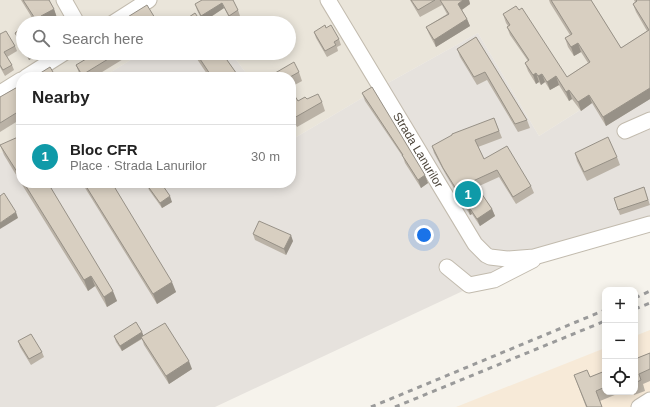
<!DOCTYPE html>
<html lang="en">
<head>
<meta charset="utf-8">
<style>
	body { margin:0; font-family:Helvetica,sans-serif; background:#f2f2f2; color:#222 }
	.controls { position:absolute; right:12px; bottom:12px; display:grid; overflow:hidden; border-radius:8px; box-shadow:0 2px 10px #0003 }
	.controls button { width:36px; height:36px; display:grid; place-items:center; padding:0; border:0; border-bottom:1px solid #e0e0e0; background:#fff; color:#222; font:20px sans-serif }
	.you { position:absolute; left:424px; top:235px; width:14px; height:14px; margin:-10px; border:3px solid #fff; border-radius:50%; background:#1a73e8; box-shadow:0 0 0 6px #1a73e833 }
	.badge { display:grid; place-items:center; width:26px; height:26px; border-radius:50%; background:#fc3f1d; color:#fff; font-size:13px; font-weight:700 }
	.pin { position:absolute; translate:-50% -50%; border:2px solid #fff; box-shadow:0 1px 4px #0006 }
	.list { margin:0; padding:0; list-style:none }
	h2 { display:flex; justify-content:space-between; align-items:center; height:52px; margin:0; padding:0 16px; font-size:17px }
	h2 small { font-size:13px; font-weight:400; color:#767676 }
	.list li { display:grid; grid-template-columns:26px 1fr auto; gap:12px; align-items:center; box-sizing:border-box; height:64px; padding:0 16px; border-top:1px solid #e0e0e0 }
	.list b { display:block; font-size:15px; white-space:nowrap }
	.list p { margin:0; font-size:13px; white-space:nowrap; color:#767676 }
	.list em { font-size:13px; font-style:normal; color:#767676 }
	.icon { flex:none; width:22px; height:22px; fill:none; stroke:currentColor; stroke-width:2; stroke-linecap:round; stroke-linejoin:round }
	.map { position:relative; flex:none; width:650px; height:407px; overflow:hidden }
	.search { position:absolute; background:#fff; box-shadow:0 2px 10px #0003; left:16px; top:16px; width:280px; height:44px; display:flex; align-items:center; gap:10px; box-sizing:border-box; padding:0 14px; border-radius:22px; color:#767676; font-size:15px }
	.panel { position:absolute; background:#fff; box-shadow:0 2px 10px #0003; left:16px; top:72px; width:280px; height:116px; border-radius:16px }
	.map>svg:first-child { display:block }
	.residential { fill:#eae5da }
	.commercial { fill:#f7ead8 }
	.industrial { fill:#e6e2dd }
	.lines { fill:none; stroke-linecap:round; stroke-linejoin:round }
	.minor-casing { stroke:#c2bbae; stroke-width:17 }
	.minor { stroke:#fff; stroke-width:15 }
	.rail { stroke:#9a9a9a; stroke-width:3; stroke-dasharray:5 5; stroke-linecap:butt }
	.wall { fill:#bab2a6 }
	.shaded-wall { fill:#979187 }
	.building { fill:#d8cfc1; stroke:#979187 }
	.labels { text-anchor:middle; dominant-baseline:central; stroke-width:3; stroke-linejoin:round; paint-order:stroke }
	.street-label { font-size:12px; fill:#4b4439; stroke:#fff }
</style>
</head>
<body>
<div class="map">
<svg width="650" height="407" viewBox="0 0 650 407">
	<rect width="100%" height="100%" fill="#f6f3ec"/>
	<path class="residential" d="M0,0H650V66L539,136L478,33L379,88L293,139L291,136V77H249L231,53H289V23H209L204,16L192,23H23V53H142L103,77H21V141L0,153Z"/>
	<path class="commercial" d="M650,330V407H456L605,348V392H635V336Z"/>
	<g class="industrial">
		<path d="M478,33L539,136L650,66V224L497,275L215,407H0V153L21,141V183H291V136L293,139L379,88Z"/>
		<path d="M142,53H231L249,77H103Z"/>
	</g>
	<g class="lines">
		<defs>
			<g id="minor">
				<path d="M64,0L77,23"/>
				<path d="M328,0L475,244L486,255L490,257L507,259L534,257L650,224"/>
				<path d="M113,23L149,0"/>
				<path d="M26,77L64,53"/>
				<path d="M0,93L21,80"/>
				<path d="M625,131L650,120"/>
				<path d="M447,267L469,285L494,280L533,260"/>
				<path d="M639,407L650,400"/>
			</g>
		</defs>
		<use href="#minor" class="minor-casing"/>
		<use href="#minor" class="minor"/>
		<g class="rail">
			<path d="M635,298L650,291"/>
			<path d="M635,309L650,303"/>
			<path d="M371,407L605,310"/>
			<path d="M395,407L605,321"/>
		</g>
	</g>
	<g class="wall">
		<path d="M21,0H49L54,9L57,18L50,23H30L34,21Z"/>
		<path d="M233,0L238,10L240,16L231,21L224,8L203,22L197,10L195,4Z"/>
		<path d="M410,0H469L470,4L462,10L467,19L470,26L436,47L429,34L426,27L447,14L442,5L420,17Z"/>
		<path d="M549,0H591L621,48L647,31L636,12L633,4L635,2L634,0H650V99L606,126L592,103L581,111L572,99L569,101L559,85L550,90L545,82L541,85L539,82L536,84L528,71L525,63L528,61L510,35L507,27L508,26L506,23L503,14L567,77L588,63L581,52L574,56L568,47L565,38L570,35L550,3Z"/>
		<path d="M23,27V50L18,42L15,33Z"/>
		<path d="M326,28L339,39L341,45L337,47L338,51L327,57L316,38L314,32Z"/>
		<path d="M0,34L15,46L17,51L7,57L12,65L14,70L5,76L0,67Z"/>
		<path d="M476,37L527,120L530,128L518,132L487,80L477,85L460,57L457,49Z"/>
		<path d="M25,53H41L29,60Z"/>
		<path d="M81,53H133L94,77H81L79,73L76,65L85,60Z"/>
		<path d="M193,53H222L239,77H209Z"/>
		<path d="M299,72L302,81L291,87V77H270V76Z"/>
		<path d="M21,85V119L0,132V97Z"/>
		<path d="M291,90L298,101L307,99L322,102L325,111L297,127L291,116Z"/>
		<path d="M362,93L428,183L421,188L405,163L403,157L365,101Z"/>
		<path d="M494,118L502,138L478,147L484,159L531,186L534,193L516,204L499,177L477,187L492,209L495,216L480,226L472,214L470,215L446,175L434,153L432,146Z"/>
		<path d="M21,143V183L4,155L0,145Z"/>
		<path d="M575,153L617,157L620,165L587,181L577,161Z"/>
		<path d="M21,183H48L117,301L107,307L95,286L88,291Z"/>
		<path d="M82,183H112L176,292L157,304Z"/>
		<path d="M147,185L172,202L162,208L149,190Z"/>
		<path d="M644,187L650,205L620,215L614,198Z"/>
		<path d="M253,234L293,241L286,255L255,240Z"/>
		<path d="M142,332L143,336L192,369L169,384L144,345L142,339L122,351L116,342L114,336Z"/>
		<path d="M18,341L42,352L44,357L31,365L20,347Z"/>
		<path d="M650,353V381L643,384L645,391L634,395L633,392H635V359Z"/>
		<path d="M605,371V392H622L600,401L602,407H586L574,375L590,377Z"/>
	</g>
	<g class="shaded-wall">
		<path d="M463,0H469L470,4L460,11L458,4Z"/>
		<path d="M222,3L224,8L203,22L201,16Z"/>
		<path d="M54,9L57,18L50,23H44L41,16Z"/>
		<path d="M467,19L470,26L436,47L434,40Z"/>
		<path d="M578,43L581,52L574,56L571,47Z"/>
		<path d="M27,53H41L29,60Z"/>
		<path d="M536,73L539,82L536,84L533,75Z"/>
		<path d="M542,74L545,82L541,85L538,76Z"/>
		<path d="M556,76L559,85L550,90L547,82Z"/>
		<path d="M650,88V99L606,126L603,117Z"/>
		<path d="M569,90L572,99L569,101L566,92Z"/>
		<path d="M589,95L592,103L581,111L578,102Z"/>
		<path d="M425,175L428,183L421,188L418,180Z"/>
		<path d="M170,196L172,202L162,208L160,203Z"/>
		<path d="M469,207L472,214L470,215L468,208Z"/>
		<path d="M492,209L495,216L480,226L477,219Z"/>
		<path d="M16,212L18,218L0,229V223Z"/>
		<path d="M291,235L293,241L286,255L284,249Z"/>
		<path d="M91,276L95,286L88,291L84,280Z"/>
		<path d="M172,282L176,292L157,304L153,294Z"/>
		<path d="M113,291L117,301L107,307L104,297Z"/>
		<path d="M142,332L144,337L122,351L120,346Z"/>
		<path d="M189,361L192,369L169,384L166,376Z"/>
	</g>
	<g class="building">
		<path d="M23,0H49L54,9L41,16L45,23H30L36,20Z"/>
		<path d="M202,0H233L238,10L229,16L222,3L201,16L195,4Z"/>
		<path d="M411,0H435L418,10Z"/>
		<path d="M440,0H463L458,4L467,19L434,40L426,27L449,14Z"/>
		<path d="M551,0H591L621,48L649,30L633,4L637,1L636,0H650V88L603,117L589,95L578,102L569,90L566,92L556,76L547,82L542,74L538,76L536,73L533,75L525,63L529,60L507,27L510,25L503,14L516,6L519,10L522,8L567,77L590,62L578,43L571,47L565,38L572,34Z"/>
		<path d="M147,5L158,23H118Z"/>
		<path d="M195,13L202,23H180Z"/>
		<path d="M325,25L326,28L331,25L339,39L334,42L336,45L325,51L314,32Z"/>
		<path d="M23,27V46L15,33Z"/>
		<path d="M6,31L15,46L4,52L12,65L3,70L0,65V34Z"/>
		<path d="M476,37L527,120L515,124L485,72L474,77L457,49Z"/>
		<path d="M83,53H118L82,75L76,65L86,59Z"/>
		<path d="M196,53H222L239,77H212Z"/>
		<path d="M294,62L299,72L290,77H271L270,76Z"/>
		<path d="M50,67L56,77H34Z"/>
		<path d="M21,85V110L0,123V97Z"/>
		<path d="M372,87L425,175L418,180L402,155H403L362,93Z"/>
		<path d="M291,90L298,101L305,97L307,99L318,94L322,102L294,118L291,112Z"/>
		<path d="M494,118L499,131L475,140L484,159L507,146L531,186L513,197L497,170L473,181L492,209L477,219L469,207L468,208L443,168L432,146L452,135V134Z"/>
		<path d="M18,137L21,143V178L0,145Z"/>
		<path d="M608,137L617,157L584,172L575,153Z"/>
		<path d="M24,183H48L113,291L104,297L91,276L84,280Z"/>
		<path d="M84,183H112L172,282L153,294Z"/>
		<path d="M150,183H161L170,196L160,203L147,185Z"/>
		<path d="M644,187L648,200L618,210L614,198Z"/>
		<path d="M4,193L16,212L0,223V196Z"/>
		<path d="M259,221L291,235L284,249L253,234Z"/>
		<path d="M136,322L142,332L120,346L114,336Z"/>
		<path d="M165,323L189,361L166,376L141,337Z"/>
		<path d="M31,334L42,352L29,359L18,341Z"/>
		<path d="M650,353V369L639,374L641,380L635,383V359Z"/>
		<path d="M587,370L590,377L605,371V387L596,391L602,407H587L574,375Z"/>
	</g>
	<g class="labels">
		<g class="street-label">
			<text transform="translate(418 150) rotate(59)">Strada Lanurilor</text>
		</g>
	</g>
</svg>
<div class="controls">
<button>+</button>
<button>−</button>
<button><svg class="icon" aria-label="locate" viewBox="0 0 24 24"><circle cx="12" cy="12" r="6"/><path d="M12 2v4M12 18v4M2 12h4M18 12h4"/></svg></button>
</div>
<div class="you"></div>
<div class="pin badge" style="left:468px;top:194px;background:#0f9aa8">1</div>
<div class="search"><svg class="icon" aria-label="search" viewBox="0 0 24 24"><circle cx="10" cy="10" r="6"/><path d="M15 15l6 6"/></svg>Search here</div>
<section class="panel">
<h2>Nearby<small></small></h2>
<ul class="list">
<li><span class="badge" style="background:#0f9aa8">1</span><div><b>Bloc CFR</b><p>Place · Strada Lanurilor</p></div><em>30 m</em></li>
</ul>
</section>
</div>
</body>
</html>
